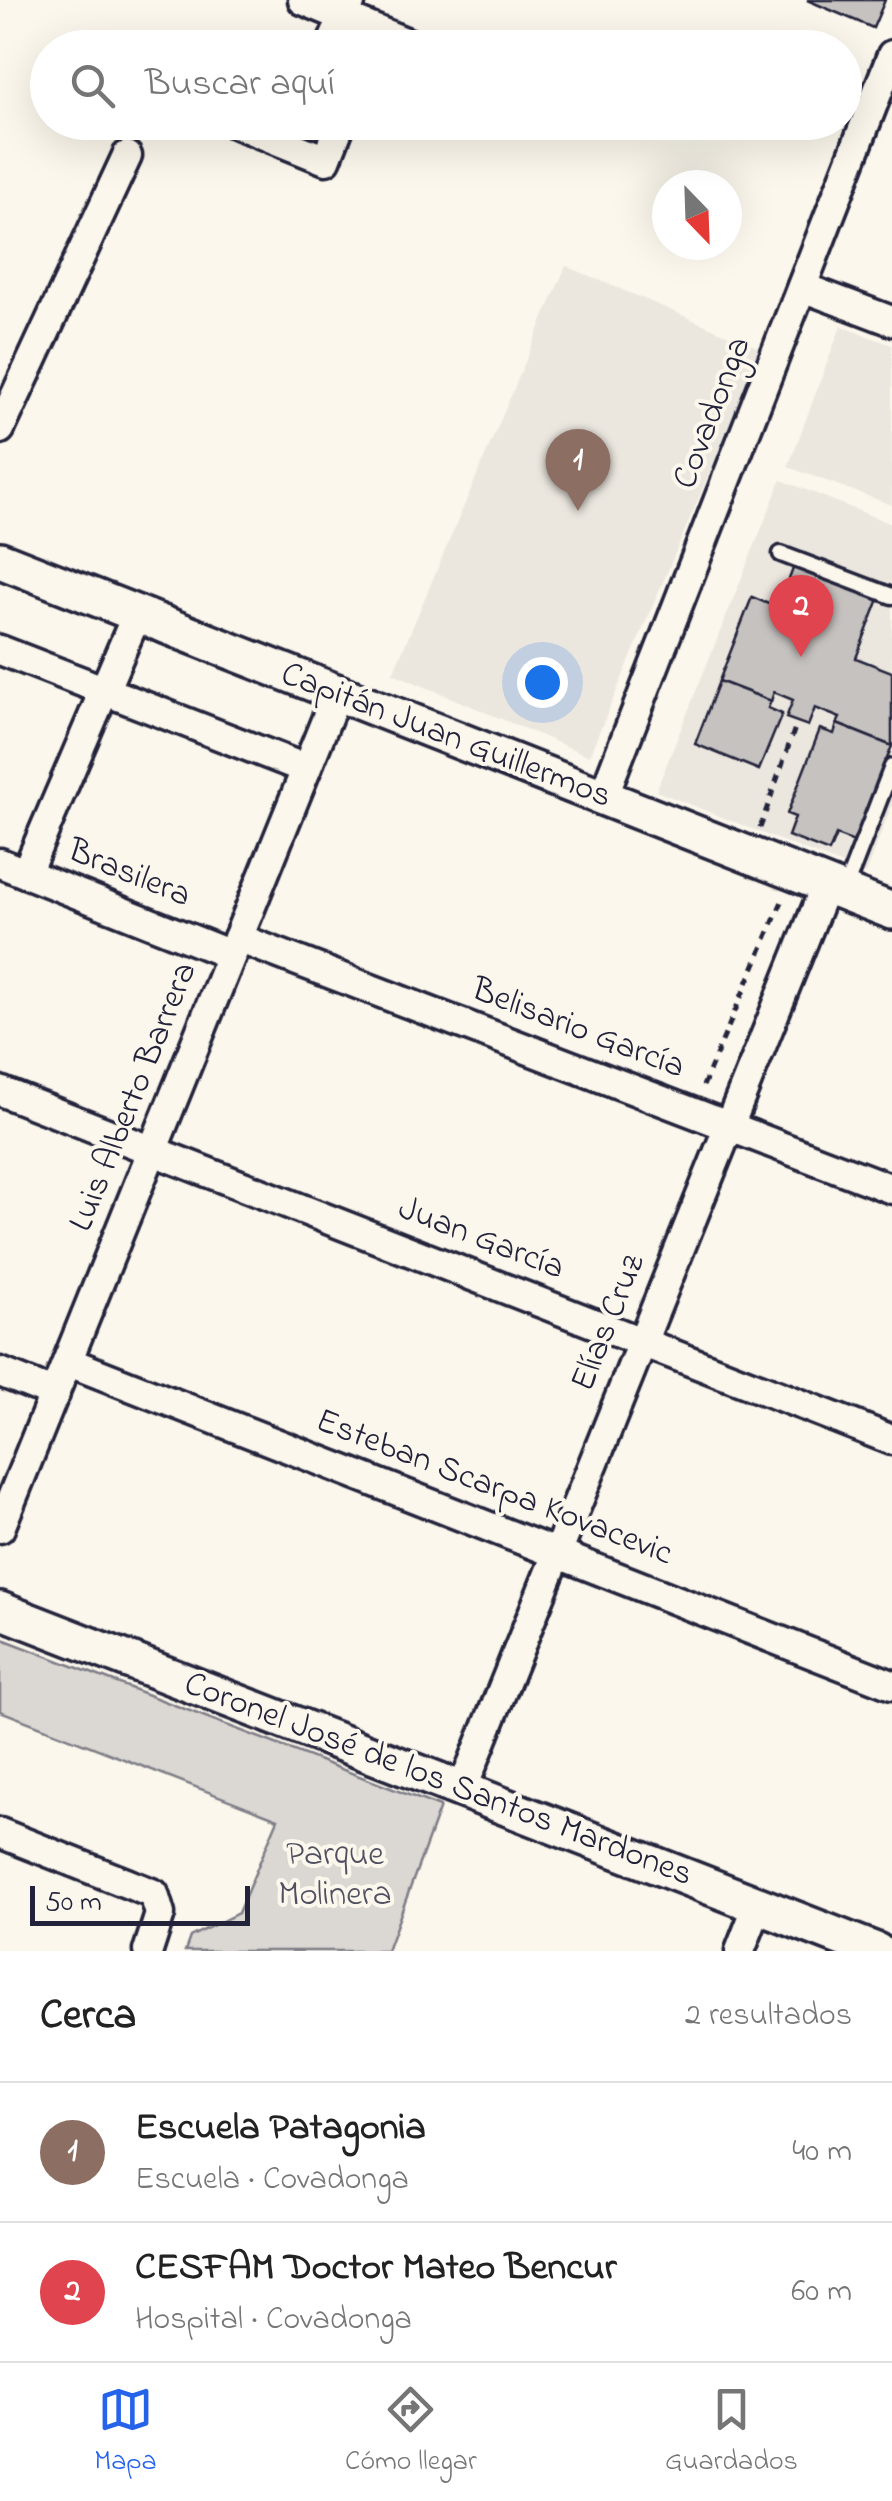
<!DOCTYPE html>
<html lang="es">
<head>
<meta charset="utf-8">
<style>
	body { margin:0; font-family:"Indie Flower",sans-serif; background:#f2f2f2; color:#222 }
	.compass { position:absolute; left:652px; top:170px; width:90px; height:90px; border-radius:50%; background:#fff; box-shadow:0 10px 40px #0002; rotate:157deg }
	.scale { position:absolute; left:30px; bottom:25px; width:220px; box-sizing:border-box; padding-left:10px; border:5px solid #22223b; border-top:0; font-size:28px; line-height:35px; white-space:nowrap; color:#22223b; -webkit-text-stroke:8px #fbf7ec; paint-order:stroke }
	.you { position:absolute; left:542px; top:682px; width:35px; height:35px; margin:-25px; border:8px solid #fff; border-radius:50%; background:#1a73e8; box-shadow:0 0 0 15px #1a73e833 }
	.badge { display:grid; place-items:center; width:65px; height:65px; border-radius:50%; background:#2563eb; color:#fff; font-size:32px; font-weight:700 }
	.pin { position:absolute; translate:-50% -82px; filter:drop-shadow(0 2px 5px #0008) }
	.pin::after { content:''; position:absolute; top:52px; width:35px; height:30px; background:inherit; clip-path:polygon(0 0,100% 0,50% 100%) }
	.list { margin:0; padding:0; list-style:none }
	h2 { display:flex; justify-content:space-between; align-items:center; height:130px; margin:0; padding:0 40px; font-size:42px }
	h2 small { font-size:32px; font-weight:400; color:#767676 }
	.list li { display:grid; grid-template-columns:65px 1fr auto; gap:30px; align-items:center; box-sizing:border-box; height:140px; padding:0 40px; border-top:2px solid #e0e0e0 }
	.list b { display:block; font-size:38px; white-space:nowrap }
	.list p { margin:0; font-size:32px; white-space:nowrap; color:#767676 }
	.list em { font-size:32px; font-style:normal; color:#767676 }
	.icon { flex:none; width:55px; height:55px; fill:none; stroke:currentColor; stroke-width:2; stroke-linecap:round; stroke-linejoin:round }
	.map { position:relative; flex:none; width:892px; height:1951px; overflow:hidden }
	.search { position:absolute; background:#fff; box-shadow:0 10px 40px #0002; left:30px; right:30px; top:30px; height:110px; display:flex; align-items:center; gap:25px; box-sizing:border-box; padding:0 35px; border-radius:55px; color:#767676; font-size:38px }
	.sheet { height:410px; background:#fff }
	nav { display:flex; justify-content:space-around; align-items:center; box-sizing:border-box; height:140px; border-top:2px solid #e0e0e0; background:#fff; font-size:28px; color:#767676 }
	nav a { display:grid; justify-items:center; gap:5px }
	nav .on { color:#2563eb }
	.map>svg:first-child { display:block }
	.built { fill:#ebe7df }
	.green { fill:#dbd8d3; stroke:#7e7d87; stroke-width:2.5 }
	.building { fill:#c6c2c0; stroke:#22223b; stroke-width:2.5 }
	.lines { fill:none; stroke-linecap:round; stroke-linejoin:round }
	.service-casing { stroke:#22223b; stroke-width:21 }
	.minor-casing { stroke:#22223b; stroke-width:35 }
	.tertiary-casing { stroke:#22223b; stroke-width:42 }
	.path { stroke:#22223b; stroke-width:5; stroke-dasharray:8 8; stroke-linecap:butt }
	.service { stroke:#fbf7ec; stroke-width:14 }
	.minor { stroke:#fbf7ec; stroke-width:28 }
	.tertiary { stroke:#fbf7ec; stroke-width:35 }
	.labels { text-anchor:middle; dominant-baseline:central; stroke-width:8; stroke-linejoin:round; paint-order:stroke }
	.street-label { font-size:35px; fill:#22223b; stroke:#fbf7ec }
	.park-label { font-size:35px; fill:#505061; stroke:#fbf7ec }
</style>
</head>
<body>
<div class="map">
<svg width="892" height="1951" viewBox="0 0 892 1951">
	<rect width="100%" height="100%" fill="#fbf7ec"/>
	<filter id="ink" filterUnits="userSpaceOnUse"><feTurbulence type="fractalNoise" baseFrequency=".01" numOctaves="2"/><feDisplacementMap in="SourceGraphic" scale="20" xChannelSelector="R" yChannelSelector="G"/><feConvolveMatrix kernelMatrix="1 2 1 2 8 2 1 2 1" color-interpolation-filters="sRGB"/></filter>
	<g filter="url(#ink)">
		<g class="built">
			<path d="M566,266L762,349L589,756L393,673Z"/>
			<path d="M841,326L892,345V505L788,467Z"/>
			<path d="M781,480L892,524V805L865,874L656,791Z"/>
		</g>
		<path class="green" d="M0,1638L440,1807L387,1951H185L190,1937L238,1913L278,1819L0,1711Z"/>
		<g class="building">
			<path d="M807,0H885L873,28Z"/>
			<path d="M794,566L879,599L856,658L892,672V746L837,724L840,718L815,708L808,726L786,718L793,700L774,692L771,701L719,681L752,597L778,608Z"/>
			<path d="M719,681L771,701L768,708L782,714L759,770L695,744Z"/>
			<path d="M837,724L892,746L854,842L836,835L829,852L788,836L795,817L787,814L820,729L834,734Z"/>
		</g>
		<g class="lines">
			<defs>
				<g id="service">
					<path d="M781,554L892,596"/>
					<path d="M844,891L892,767"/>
				</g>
				<g id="minor">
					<path d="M303,0L419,48"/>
					<path d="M330,48L350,3"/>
					<path d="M232,122L326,160L341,122"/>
					<path d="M802,287L892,321"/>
					<path d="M0,429L127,156"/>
					<path d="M0,650L306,769"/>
					<path d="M603,797L892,55"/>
					<path d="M0,863L231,955"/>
					<path d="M26,873L137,614"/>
					<path d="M238,938L892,1189"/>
					<path d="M0,1091L892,1440"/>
					<path d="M69,1362L892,1685"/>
					<path d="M0,1372L55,1394"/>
					<path d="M0,1528L337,693"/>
					<path d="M462,1790L826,885"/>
					<path d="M0,1833L154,1894L160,1914L148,1951"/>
					<path d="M740,1951L758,1905"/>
				</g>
				<g id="tertiary">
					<path d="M0,560L892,911"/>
					<path d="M0,1610L876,1951"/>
				</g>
			</defs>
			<use href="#service" class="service-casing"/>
			<use href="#minor" class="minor-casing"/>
			<use href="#tertiary" class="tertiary-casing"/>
			<g class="path">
				<path d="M760,828L797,722"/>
				<path d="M703,1086L783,899"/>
			</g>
			<use href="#service" class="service"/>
			<use href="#minor" class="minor"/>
			<use href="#tertiary" class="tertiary"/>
		</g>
	</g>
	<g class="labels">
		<g class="street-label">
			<text transform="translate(713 413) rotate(-69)">Covadonga</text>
			<text transform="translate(446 736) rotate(21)">Capitán Juan Guillermos</text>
			<text transform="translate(129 874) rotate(22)">Brasilera</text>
			<text transform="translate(578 1029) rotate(21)">Belisario García</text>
			<text transform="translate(134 1097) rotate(-68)">Luis Alberto Barrera</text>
			<text transform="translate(481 1239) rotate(21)">Juan García</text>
			<text transform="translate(609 1323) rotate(-68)">Elías Cruz</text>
			<text transform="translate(494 1488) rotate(21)">Esteban Scarpa Kovacevic</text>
			<text transform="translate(438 1780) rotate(21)">Coronel José de los Santos Mardones</text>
		</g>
		<g class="park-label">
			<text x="335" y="1855">Parque<tspan x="335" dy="40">Molinera</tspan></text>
		</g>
	</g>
</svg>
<svg class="compass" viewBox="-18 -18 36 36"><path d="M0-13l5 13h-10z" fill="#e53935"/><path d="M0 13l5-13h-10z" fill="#767676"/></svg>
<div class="scale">50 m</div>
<div class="you"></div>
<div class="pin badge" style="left:578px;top:511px;background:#8d6e63">1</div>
<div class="pin badge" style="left:801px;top:657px;background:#e0444e">2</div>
<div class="search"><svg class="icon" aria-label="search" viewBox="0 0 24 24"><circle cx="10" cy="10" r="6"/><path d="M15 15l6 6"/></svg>Buscar aquí</div>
</div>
<section class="sheet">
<h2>Cerca<small>2 resultados</small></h2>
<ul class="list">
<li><span class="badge" style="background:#8d6e63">1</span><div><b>Escuela Patagonia</b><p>Escuela · Covadonga</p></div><em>40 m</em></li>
<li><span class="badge" style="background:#e0444e">2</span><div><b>CESFAM Doctor Mateo Bencur</b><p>Hospital · Covadonga</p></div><em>60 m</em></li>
</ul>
</section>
<nav>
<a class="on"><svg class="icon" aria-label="map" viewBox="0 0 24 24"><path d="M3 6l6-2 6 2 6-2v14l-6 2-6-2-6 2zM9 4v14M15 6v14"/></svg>Mapa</a>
<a><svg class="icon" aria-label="directions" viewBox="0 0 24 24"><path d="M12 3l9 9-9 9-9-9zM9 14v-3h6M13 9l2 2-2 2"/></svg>Cómo llegar</a>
<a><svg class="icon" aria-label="saved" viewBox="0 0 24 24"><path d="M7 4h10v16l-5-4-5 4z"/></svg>Guardados</a>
</nav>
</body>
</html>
